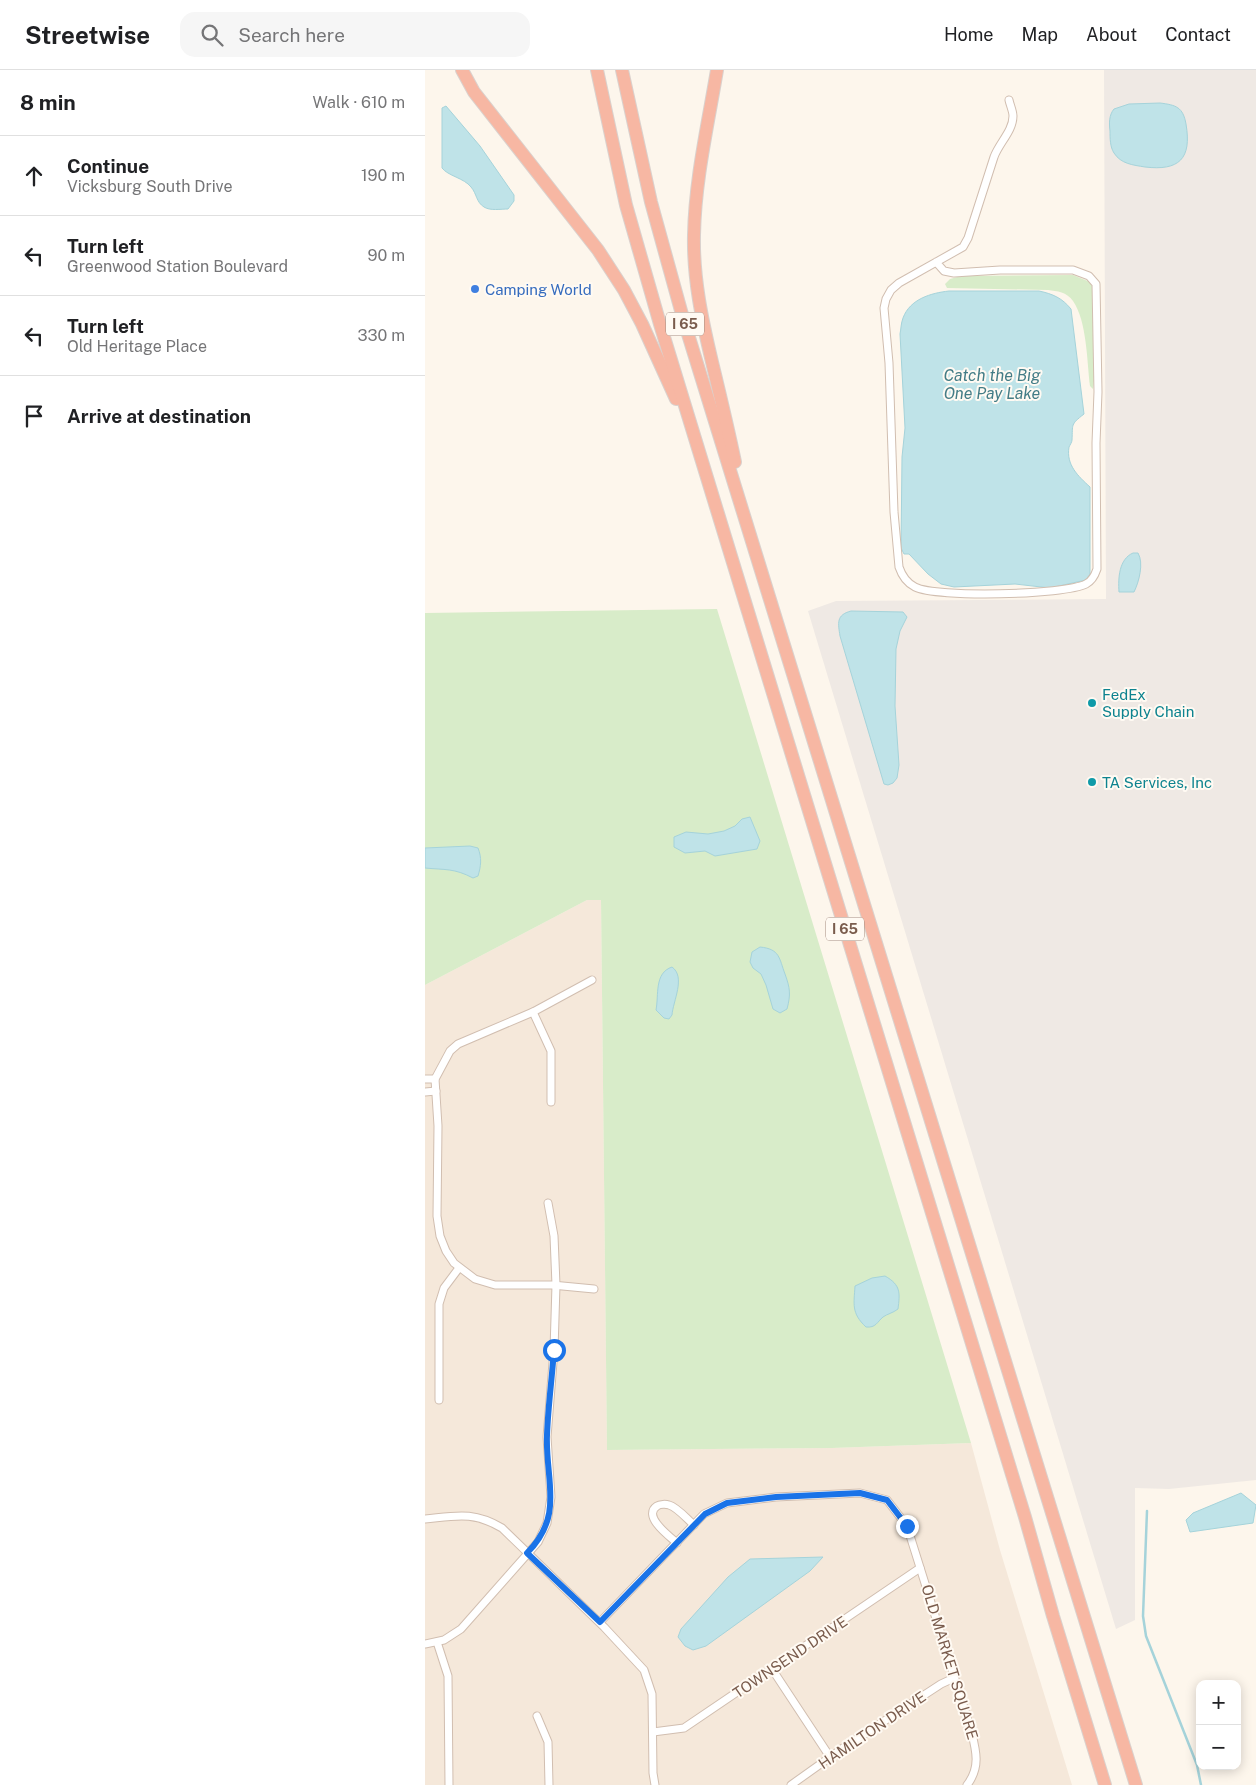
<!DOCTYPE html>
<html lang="en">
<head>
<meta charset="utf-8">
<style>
	body { margin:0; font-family:"Public Sans",sans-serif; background:#f6f6f6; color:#202124 }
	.controls { position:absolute; right:15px; bottom:15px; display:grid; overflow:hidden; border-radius:10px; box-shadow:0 2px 12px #0003 }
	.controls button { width:45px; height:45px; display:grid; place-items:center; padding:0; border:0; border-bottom:1px solid #e0e0e0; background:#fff; color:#202124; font:25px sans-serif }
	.stop { position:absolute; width:15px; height:15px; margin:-11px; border:4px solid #1a73e8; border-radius:50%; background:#fff }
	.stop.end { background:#1a73e8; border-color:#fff; box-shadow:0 1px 5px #0008 }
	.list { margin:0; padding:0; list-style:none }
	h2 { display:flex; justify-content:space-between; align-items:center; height:65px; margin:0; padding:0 20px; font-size:21px }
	h2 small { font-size:16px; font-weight:400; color:#757577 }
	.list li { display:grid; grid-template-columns:32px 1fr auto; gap:15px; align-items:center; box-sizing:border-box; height:80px; padding:0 20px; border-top:1px solid #e0e0e0 }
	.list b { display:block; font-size:19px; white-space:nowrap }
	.list p { margin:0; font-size:16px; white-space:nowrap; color:#757577 }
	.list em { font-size:16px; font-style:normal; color:#757577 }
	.icon { flex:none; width:28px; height:28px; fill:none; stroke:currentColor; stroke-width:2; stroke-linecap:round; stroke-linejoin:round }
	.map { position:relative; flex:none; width:831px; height:1715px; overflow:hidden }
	header { display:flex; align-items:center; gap:30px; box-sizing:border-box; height:70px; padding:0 25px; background:#fff; border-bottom:1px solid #e0e0e0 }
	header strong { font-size:24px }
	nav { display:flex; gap:28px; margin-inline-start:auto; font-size:18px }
	.search { width:350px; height:45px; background:#f6f6f6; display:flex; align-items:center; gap:12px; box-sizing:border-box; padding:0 18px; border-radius:15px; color:#757577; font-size:19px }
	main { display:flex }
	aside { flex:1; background:#fff }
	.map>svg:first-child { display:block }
	.residential { fill:#f5e8da }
	.industrial { fill:#efe9e4 }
	.green { fill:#d8ecc9 }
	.water { fill:#bfe3e8; stroke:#a5d3da }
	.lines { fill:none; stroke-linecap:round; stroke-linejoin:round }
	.stream { stroke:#a5d3da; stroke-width:2.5 }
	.street-casing { stroke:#d1beb0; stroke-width:9 }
	.highway-casing { stroke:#dad1cd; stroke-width:14 }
	.street { stroke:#fff; stroke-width:7 }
	.highway { stroke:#f7b7a3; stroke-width:12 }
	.route { stroke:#1a73e8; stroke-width:6 }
	.shop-dot { fill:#3f7fe0; stroke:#fffaf3; stroke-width:2 }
	.culture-dot { fill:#0f9aa8; stroke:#fffaf3; stroke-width:2 }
	.labels { text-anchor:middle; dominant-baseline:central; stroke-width:4; stroke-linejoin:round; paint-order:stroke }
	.shield { fill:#fffaf3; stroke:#a28b7f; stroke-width:1 }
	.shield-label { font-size:14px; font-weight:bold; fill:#7a5c4d }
	.shop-label { font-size:15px; fill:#366cbe; stroke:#fffaf3; text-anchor:start }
	.culture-label { font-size:15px; fill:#0d838f; stroke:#fffaf3; text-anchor:start }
	.street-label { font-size:15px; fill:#7a5c4d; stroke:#fffaf3 }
	.water-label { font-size:16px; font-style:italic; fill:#437c86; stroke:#fffaf3 }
</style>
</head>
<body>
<header>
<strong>Streetwise</strong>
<div class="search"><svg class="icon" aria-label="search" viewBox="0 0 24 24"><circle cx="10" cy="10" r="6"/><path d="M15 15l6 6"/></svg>Search here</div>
<nav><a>Home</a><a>Map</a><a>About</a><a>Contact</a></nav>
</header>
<main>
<aside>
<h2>8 min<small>Walk · 610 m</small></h2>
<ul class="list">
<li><svg class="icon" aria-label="ahead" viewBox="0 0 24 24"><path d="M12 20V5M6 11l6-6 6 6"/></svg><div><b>Continue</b><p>Vicksburg South Drive</p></div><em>190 m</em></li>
<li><svg class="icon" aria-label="left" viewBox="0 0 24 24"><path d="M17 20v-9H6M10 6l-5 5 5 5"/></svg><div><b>Turn left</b><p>Greenwood Station Boulevard</p></div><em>90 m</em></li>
<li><svg class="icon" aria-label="left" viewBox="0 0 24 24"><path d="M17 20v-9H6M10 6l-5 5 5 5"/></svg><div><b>Turn left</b><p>Old Heritage Place</p></div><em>330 m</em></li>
<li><svg class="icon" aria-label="arrive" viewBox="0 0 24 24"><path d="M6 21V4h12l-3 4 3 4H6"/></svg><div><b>Arrive at destination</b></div></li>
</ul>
</aside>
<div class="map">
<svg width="831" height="1715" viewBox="0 0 831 1715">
	<rect width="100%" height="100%" fill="#fdf6ec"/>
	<path class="residential" d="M162,830H176L182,1380L407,1378L546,1373L575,1480L647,1715H0V915Z"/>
	<path class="industrial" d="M679,0H831V1410L744,1419L710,1418V1550L691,1559L383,541L411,531L681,529Z"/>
	<g class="green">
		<path d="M648,205L665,212L670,222L669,311L668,319L665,316C662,292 662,251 648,231C642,222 632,221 623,220L522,218L520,214L525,209L536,206Z"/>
		<path d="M292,539L546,1373L407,1378L182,1380L176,830H162L0,915V543Z"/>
	</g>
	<g class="water">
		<path d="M735,33C751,35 758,37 761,54C767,89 754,101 720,97C708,95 696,94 689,83C685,77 685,68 685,61C684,53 684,45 689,39L704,34Z"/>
		<path d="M21,36L55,76L89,125V131L83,139C76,139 65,141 59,137C51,132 52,124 46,117C39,108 23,106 17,98V38Z"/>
		<path d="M524,221H614C628,224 637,228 646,239L659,344C645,355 648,354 647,370C647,372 645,375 644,377C641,395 653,406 665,417V504L661,510L625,518L590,514L529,517L516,514L503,504L484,484H479L476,478L477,387L480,358L475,264C476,259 476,253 478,248C485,229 506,223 524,221Z"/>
		<path d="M708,483H713C719,493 714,512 709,522H694C693,508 694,489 708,483Z"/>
		<path d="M426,541L478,542L482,547L475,561L471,579L470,636L474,695L472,708L468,713L463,715L459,714L415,566C413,553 411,545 426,541Z"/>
		<path d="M325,747L335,771L332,779L290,786L280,781L260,783L249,777V767L261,762L283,764L299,761L310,756L317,749Z"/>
		<path d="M45,776L53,778C57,788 56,796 53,806L48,808C29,798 20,800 0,798V778Z"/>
		<path d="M335,877C355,879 354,888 360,904C365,918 366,924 362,939L355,943L348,939L341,915L336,904L328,898L325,892L327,882Z"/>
		<path d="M247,897C261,907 248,931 247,945L244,949L239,948L231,940C234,925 229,903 247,897Z"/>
		<path d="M460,1206C476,1215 475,1223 473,1239C468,1243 462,1244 458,1247C452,1252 451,1258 441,1257C426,1243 429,1234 430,1216L447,1208Z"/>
		<path d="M816,1423L831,1435L828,1453L765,1462L761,1450L768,1443Z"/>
		<path d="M398,1487L385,1501L281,1576L268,1580L260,1576L253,1567L256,1559L303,1507L325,1489Z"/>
	</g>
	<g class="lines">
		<path class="stream" d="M722,1441L718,1546L721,1566L772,1695L776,1715"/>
		<defs>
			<g id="street">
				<path d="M511,192L519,201L529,203L575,200H648L664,206L671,214L673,322L671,373L672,499C670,505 667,511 661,514C639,525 511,528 490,517C482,513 477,506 474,497L469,442L464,293L459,238L461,229L466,220L474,213L538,177L543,168L569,87C574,73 588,61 588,46C588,41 585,35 584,30"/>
				<path d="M167,910L108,942L33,974L25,981L10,1009L13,1056L12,1146L15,1166L21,1181L29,1193L50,1209L70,1215H127L169,1219"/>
				<path d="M108,942L126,981V1032"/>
				<path d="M0,1009H10"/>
				<path d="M0,1022L11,1021"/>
				<path d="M14,1330V1234L19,1218L34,1198"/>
				<path d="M0,1449C31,1446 48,1441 77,1458L179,1557L219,1600L227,1624L228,1703L230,1715"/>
				<path d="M252,1473C244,1466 217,1446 232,1436C235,1434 241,1434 244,1435C252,1437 262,1449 269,1455"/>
				<path d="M175,1552L279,1444L302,1433L351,1427L435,1423L462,1430L482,1456L546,1660C551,1680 556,1697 542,1715"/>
				<path d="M12,1572L23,1606L24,1715"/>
				<path d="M0,1574L19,1570L36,1559L113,1472L122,1453L126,1427L122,1367L129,1280L131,1215L129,1166L123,1133"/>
				<path d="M347,1599L405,1687"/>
				<path d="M112,1646L123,1672L124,1715"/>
				<path d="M228,1662L259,1658L495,1498"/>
				<path d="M366,1715L418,1678L516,1614L529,1608"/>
			</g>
			<g id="highway">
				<path d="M37,0L49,22L173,180L199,220L217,254L251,329"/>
				<path d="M172,0L201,135L235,254L600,1447L628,1546L680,1715"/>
				<path d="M197,0L226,132L258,248L711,1715"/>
				<path d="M292,0C283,54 270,110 269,165C268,208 277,250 287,292C295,325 303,358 310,392"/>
			</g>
		</defs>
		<use href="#street" class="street-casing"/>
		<use href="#highway" class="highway-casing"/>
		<use href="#street" class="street"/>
		<use href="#highway" class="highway"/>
	</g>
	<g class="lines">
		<path class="route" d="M129,1280C127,1308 123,1337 122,1365C120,1410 140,1445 102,1483L175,1552L280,1444L302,1433L351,1427L435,1423L462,1430L482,1456"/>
	</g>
	<circle class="shop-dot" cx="50" cy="219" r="5"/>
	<g class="culture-dot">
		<circle cx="667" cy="633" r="5"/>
		<circle cx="667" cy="712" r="5"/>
	</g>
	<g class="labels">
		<g class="shield">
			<rect x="241" y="242.5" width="38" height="23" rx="4"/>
			<rect x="401" y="847.5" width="38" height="23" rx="4"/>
		</g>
		<g class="shield-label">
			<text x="260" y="254">I 65</text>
			<text x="420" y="859">I 65</text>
		</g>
		<g class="shop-label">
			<text x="60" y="219">Camping World</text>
		</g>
		<g class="culture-label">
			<text x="677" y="624">FedEx<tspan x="677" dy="17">Supply Chain</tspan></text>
			<text x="677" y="712">TA Services, Inc</text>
		</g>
		<g class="street-label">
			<text transform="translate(365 1587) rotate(-34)">TOWNSEND DRIVE</text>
			<text transform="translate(525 1592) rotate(73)">OLD MARKET SQUARE</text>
			<text transform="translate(447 1660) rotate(-34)">HAMILTON DRIVE</text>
		</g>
		<g class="water-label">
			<text x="567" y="305">Catch the Big<tspan x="567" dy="18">One Pay Lake</tspan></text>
		</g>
	</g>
</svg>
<div class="controls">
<button>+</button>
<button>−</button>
</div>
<div class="stop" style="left:129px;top:1280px"></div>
<div class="stop end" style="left:482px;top:1456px"></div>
</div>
</main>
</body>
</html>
